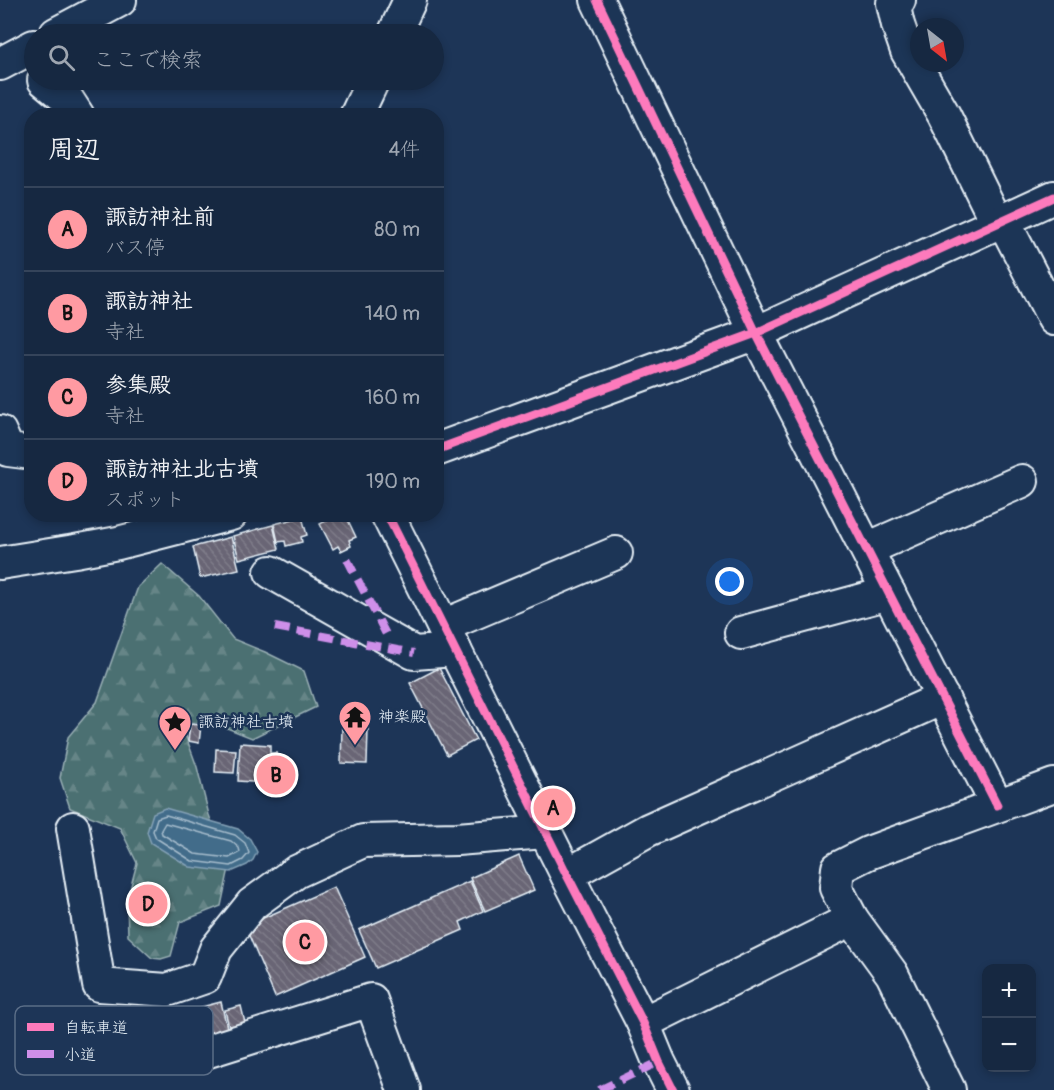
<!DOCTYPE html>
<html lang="ja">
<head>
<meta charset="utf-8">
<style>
	body { margin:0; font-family:Pangolin,"Klee One",sans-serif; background:#1f3048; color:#f1f3f6 }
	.controls { position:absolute; right:18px; bottom:18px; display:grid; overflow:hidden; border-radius:12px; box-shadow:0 3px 9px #0003 }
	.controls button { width:54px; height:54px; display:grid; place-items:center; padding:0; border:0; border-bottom:2px solid #35445a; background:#162841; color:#f1f3f6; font:30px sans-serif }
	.compass { position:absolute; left:910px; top:18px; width:54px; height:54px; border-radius:50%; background:#162841; box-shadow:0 3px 9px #0003; rotate:149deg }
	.you { position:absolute; left:730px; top:582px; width:21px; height:21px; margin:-15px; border:4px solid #fff; border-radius:50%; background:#1a73e8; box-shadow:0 0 0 9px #1a73e833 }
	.badge { display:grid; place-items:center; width:39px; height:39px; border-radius:50%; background:#ff9aa2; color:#111; font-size:20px; font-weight:700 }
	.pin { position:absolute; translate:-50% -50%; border:3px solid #fff; box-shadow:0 2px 6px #0006 }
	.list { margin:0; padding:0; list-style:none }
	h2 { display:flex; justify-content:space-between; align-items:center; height:78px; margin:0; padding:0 24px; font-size:26px }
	h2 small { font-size:20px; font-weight:400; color:#9ea6b1 }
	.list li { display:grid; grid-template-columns:39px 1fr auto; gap:18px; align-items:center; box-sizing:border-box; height:84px; padding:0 24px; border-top:2px solid #35445a }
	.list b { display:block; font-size:22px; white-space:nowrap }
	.list p { margin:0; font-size:20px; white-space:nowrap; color:#9ea6b1 }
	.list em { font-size:20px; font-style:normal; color:#9ea6b1 }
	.icon { flex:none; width:33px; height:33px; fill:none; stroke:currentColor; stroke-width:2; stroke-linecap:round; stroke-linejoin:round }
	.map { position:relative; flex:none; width:1054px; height:1090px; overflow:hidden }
	.search { position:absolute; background:#162841; box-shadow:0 3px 9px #0003; left:24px; top:24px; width:420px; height:66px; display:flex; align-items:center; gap:15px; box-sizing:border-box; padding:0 21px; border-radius:33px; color:#9ea6b1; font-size:22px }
	.panel { position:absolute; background:#162841; box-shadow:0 3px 9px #0003; left:24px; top:108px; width:420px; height:414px; border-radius:24px }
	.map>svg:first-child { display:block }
	.forest { fill:url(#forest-firs); stroke:#9ab0b5; stroke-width:1.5 }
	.water { fill:#426c8a; stroke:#84a1b6; stroke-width:1.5 }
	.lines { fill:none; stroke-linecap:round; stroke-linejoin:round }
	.shore { stroke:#a6bccc; stroke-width:1.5 }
	.building { fill:url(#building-back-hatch); stroke:#e8f1f8; stroke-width:1.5 }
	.minor-casing { stroke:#e8f1f8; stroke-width:36 }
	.minor { stroke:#1d3557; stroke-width:32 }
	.quiet { stroke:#ce8fe9; stroke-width:8; stroke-dasharray:15 8; stroke-linecap:butt }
	.cycleway-casing { stroke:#1d3557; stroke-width:13 }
	.cycleway { stroke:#fd7abc; stroke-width:9 }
	.labels { text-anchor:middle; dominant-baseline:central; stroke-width:5; stroke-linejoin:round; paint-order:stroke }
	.poi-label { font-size:16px; fill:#e8f1f8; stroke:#1d3557; text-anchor:start }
	.key { fill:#1d3557; stroke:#5a6d87; stroke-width:1.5 }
	.key-label { font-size:16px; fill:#e8f1f8 }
</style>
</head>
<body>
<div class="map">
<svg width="1054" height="1090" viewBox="0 0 1054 1090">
	<defs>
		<pattern id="forest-firs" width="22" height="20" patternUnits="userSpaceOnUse" patternTransform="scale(1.5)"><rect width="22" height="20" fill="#4c7072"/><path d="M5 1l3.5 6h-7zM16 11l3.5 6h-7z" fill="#668587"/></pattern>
		<pattern id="building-back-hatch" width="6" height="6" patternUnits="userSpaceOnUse" patternTransform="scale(1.5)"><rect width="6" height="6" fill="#696575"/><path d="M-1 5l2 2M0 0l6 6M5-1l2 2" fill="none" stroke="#7e7c89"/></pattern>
	</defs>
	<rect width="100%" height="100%" fill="#1d3557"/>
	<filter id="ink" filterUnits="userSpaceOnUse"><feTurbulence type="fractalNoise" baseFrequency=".0167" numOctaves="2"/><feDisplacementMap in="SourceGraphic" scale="12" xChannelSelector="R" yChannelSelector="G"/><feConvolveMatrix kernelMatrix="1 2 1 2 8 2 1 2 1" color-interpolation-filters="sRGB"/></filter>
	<g filter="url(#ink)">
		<path class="forest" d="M162,564L199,596L233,639L265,652L304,671L316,707L252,738L212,722L181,723L197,767L209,815L229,868L221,906L180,922L171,956L161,959L152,958L128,936L127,901L137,863L120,828L70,808L60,778L68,737L97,702L138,587Z"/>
		<path class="water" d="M165,808L238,829L250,839L257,852L253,860L247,865L231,872L190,867L151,843L147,832L153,813Z"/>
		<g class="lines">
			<g class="shore">
				<path d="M166,815L235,835L245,843L249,853L243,860L231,866L192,861L156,838L153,831L157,818Z"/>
				<path d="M165,823L231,841L239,848L240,852L229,858L195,854L162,834L161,830Z"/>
			</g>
		</g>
		<g class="building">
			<path d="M339,514H345L356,537L349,540L351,546L341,551L338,546L333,549L320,524Z"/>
			<path d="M302,517L307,535L301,537L302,542L286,546L285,541L278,542L274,524Z"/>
			<path d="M273,525L279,549L239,559L233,536Z"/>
			<path d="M231,537L239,569L200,578L193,547Z"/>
			<path d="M439,668L476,740L447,755L410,683Z"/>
			<path d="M190,724L201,725L199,743L188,741Z"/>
			<path d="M342,728L368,729L367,764L341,763Z"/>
			<path d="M240,743L270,745V753H277L276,775H269L268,783L238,781Z"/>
			<path d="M216,749L236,750L234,773L215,772Z"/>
			<path d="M519,856L534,890L485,911L470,878Z"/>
			<path d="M470,881L483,911L460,922L463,930L376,968L359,930Z"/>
			<path d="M334,887L365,957L275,997L245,926Z"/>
			<path d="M221,1002L228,1032L209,1037L201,1007Z"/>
			<path d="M241,1006L246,1027L230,1032L225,1010Z"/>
		</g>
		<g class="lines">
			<defs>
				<g id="minor">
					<path d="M597,0L756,333L997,805"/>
					<path d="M899,0L893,3L898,25L907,51L944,115L997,223"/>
					<path d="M56,34L120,0"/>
					<path d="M394,34L410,0"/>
					<path d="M0,64L34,46"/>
					<path d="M44,80L67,99L78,116"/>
					<path d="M356,116L373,80"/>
					<path d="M1003,220L1054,319"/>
					<path d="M0,432L8,450L32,453"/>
					<path d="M436,450L756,333L1054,197"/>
					<path d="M387,514L567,875L643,1023L659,1062L673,1090"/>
					<path d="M867,549L1022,481"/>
					<path d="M0,563L75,551L118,543L231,514"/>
					<path d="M271,572L414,653L455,650"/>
					<path d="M443,626L616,553"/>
					<path d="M741,633L889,593"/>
					<path d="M73,828L99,985L167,990L205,977L216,949L252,904L296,872L363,841L457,839L546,832"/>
					<path d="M567,875L648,830L943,698"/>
					<path d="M643,1023L852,919"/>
					<path d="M205,1052L371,1000L404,1090"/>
					<path d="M949,1090L892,974L852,919L836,888L838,868L868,853L1054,785"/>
				</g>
			</defs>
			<use href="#minor" class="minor-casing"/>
			<use href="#minor" class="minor"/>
			<g class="quiet">
				<path d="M347,559L388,638"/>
				<path d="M275,627L414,653"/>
				<path d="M599,1090L659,1062"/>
			</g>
			<defs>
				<g id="cycleway">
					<path d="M597,0L756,333L997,805"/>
					<path d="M436,450L756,333L1054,197"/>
					<path d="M387,514L567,875L643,1023L659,1062L673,1090"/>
				</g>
			</defs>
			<use href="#cycleway" class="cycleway-casing"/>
			<use href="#cycleway" class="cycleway"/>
		</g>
	</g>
	<defs>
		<symbol id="temple-pin" viewBox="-11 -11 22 30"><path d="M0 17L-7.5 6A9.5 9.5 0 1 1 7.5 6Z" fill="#ff9aa2" stroke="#1d3557"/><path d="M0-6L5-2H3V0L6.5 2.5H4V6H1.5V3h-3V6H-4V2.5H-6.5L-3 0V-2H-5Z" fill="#111"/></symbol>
		<symbol id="sight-pin" viewBox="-11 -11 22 30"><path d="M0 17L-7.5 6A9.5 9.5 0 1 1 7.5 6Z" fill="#ff9aa2" stroke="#1d3557"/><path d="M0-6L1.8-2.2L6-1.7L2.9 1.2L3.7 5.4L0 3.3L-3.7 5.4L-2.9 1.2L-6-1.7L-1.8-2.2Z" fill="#111"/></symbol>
	</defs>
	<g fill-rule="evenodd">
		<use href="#temple-pin" x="336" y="698" width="38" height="52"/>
		<use href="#sight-pin" x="156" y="703" width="38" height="52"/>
	</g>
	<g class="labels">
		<g class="poi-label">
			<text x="378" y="717">神楽殿</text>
			<text x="198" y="722">諏訪神社古墳</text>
		</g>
	</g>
	<rect x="15" y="1006" width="198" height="69" rx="9" class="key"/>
	<rect x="27" y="1023" width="27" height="8" fill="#fd7abc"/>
	<rect x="27" y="1050" width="27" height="8" fill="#ce8fe9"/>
	<g class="key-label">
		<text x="64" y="1033">自転車道</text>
		<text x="64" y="1060">小道</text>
	</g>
</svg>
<div class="controls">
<button>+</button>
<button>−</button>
</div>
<svg class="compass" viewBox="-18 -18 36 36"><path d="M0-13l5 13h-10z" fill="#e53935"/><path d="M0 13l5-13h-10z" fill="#9ea6b1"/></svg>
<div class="you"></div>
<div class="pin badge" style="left:553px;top:808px">A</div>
<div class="pin badge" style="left:276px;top:775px">B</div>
<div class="pin badge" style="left:305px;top:942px">C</div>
<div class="pin badge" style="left:148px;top:904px">D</div>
<div class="search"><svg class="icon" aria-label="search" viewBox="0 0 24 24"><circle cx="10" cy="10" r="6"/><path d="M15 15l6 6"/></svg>ここで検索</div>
<section class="panel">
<h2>周辺<small>4件</small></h2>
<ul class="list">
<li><span class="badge">A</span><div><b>諏訪神社前</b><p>バス停</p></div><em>80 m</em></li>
<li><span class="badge">B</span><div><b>諏訪神社</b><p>寺社</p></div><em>140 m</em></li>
<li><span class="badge">C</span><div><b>参集殿</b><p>寺社</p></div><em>160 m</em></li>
<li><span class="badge">D</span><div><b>諏訪神社北古墳</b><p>スポット</p></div><em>190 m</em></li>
</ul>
</section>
</div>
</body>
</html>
